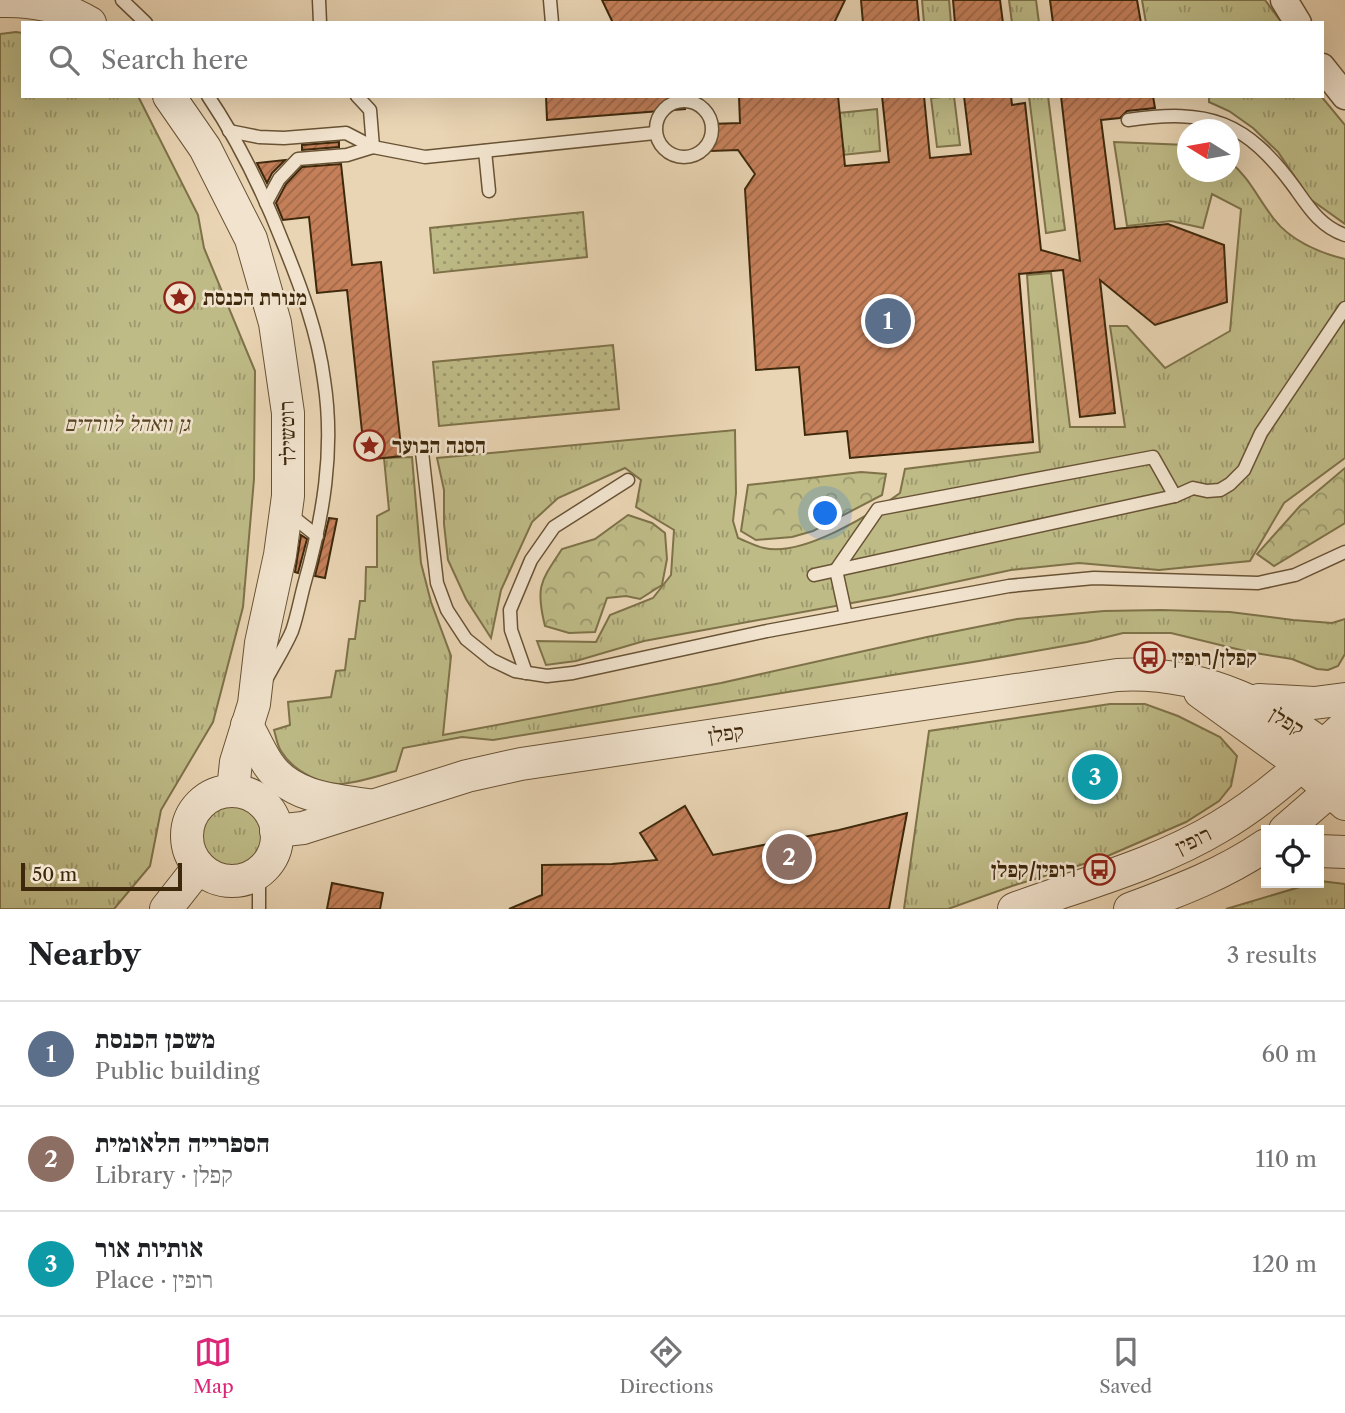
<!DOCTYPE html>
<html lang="en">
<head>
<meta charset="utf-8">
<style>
	body { margin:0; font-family:"Libre Caslon Text","Frank Ruhl Libre",serif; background:#f6f6f6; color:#202124 }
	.controls { position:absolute; right:21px; bottom:21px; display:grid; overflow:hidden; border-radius:0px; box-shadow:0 7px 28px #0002 }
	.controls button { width:63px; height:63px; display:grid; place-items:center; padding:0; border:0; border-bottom:2px solid #e0e0e0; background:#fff; color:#202124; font:35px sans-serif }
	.compass { position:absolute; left:1177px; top:119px; width:63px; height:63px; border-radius:50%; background:#fff; box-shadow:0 7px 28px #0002; rotate:281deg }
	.scale { position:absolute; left:21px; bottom:18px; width:161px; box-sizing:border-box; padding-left:7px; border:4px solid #3e280b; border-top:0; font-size:19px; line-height:24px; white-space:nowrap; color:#3e280b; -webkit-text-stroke:5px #f1e3ce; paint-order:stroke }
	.you { position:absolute; left:826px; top:514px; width:24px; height:24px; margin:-18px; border:5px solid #fff; border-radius:50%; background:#1a73e8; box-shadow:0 0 0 10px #1a73e833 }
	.badge { display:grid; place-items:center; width:46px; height:46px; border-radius:50%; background:#db2777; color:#fff; font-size:23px; font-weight:700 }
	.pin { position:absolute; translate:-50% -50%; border:4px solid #fff; box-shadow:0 2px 7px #0006 }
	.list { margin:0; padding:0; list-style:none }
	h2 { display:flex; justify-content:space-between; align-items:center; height:91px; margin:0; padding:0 28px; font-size:30px }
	h2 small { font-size:23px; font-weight:400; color:#757577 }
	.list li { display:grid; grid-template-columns:46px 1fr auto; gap:21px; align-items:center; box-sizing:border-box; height:105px; padding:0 28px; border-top:2px solid #e0e0e0 }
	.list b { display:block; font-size:26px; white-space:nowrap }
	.list p { margin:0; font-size:23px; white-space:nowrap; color:#757577 }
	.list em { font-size:23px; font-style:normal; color:#757577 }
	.icon { flex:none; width:38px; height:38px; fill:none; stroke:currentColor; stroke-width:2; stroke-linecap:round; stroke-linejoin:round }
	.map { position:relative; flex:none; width:1345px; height:909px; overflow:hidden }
	.search { position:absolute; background:#fff; box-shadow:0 7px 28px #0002; left:21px; right:21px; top:21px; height:77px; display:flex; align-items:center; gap:18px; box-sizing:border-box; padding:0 24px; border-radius:0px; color:#757577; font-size:26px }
	.sheet { height:406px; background:#fff }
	nav { display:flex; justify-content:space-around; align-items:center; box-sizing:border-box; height:98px; border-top:2px solid #e0e0e0; background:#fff; font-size:19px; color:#757577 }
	nav a { display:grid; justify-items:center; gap:4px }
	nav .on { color:#db2777 }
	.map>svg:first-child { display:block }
	.grass { fill:url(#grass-dots); stroke:#7e7249; stroke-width:2 }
	.forest { fill:url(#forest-crowns); stroke:#7e7249; stroke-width:2 }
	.park { fill:url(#park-tufts); stroke:#7e7249; stroke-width:2 }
	.building { fill:url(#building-hatch); stroke:#3e280b; stroke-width:2 }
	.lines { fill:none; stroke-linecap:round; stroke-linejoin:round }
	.service-casing { stroke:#695335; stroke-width:15 }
	.minor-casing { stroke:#695335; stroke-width:29 }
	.tertiary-casing { stroke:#695335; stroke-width:34 }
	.service { stroke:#f1e3ce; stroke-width:12 }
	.minor { stroke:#f1e3ce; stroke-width:26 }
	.tertiary { stroke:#f1e3ce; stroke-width:32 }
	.labels { text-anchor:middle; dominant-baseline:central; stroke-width:5; stroke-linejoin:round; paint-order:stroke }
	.poi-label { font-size:21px; font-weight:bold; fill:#3e280b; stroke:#f1e3ce; text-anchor:start }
	.park-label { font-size:21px; font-style:italic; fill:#584524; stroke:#f1e3ce }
	.street-label { font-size:21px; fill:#3e280b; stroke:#f1e3ce }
</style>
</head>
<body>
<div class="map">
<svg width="1345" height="909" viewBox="0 0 1345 909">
	<defs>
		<pattern id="grass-dots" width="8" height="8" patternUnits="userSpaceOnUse" patternTransform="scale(1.75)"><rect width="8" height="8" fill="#bebb87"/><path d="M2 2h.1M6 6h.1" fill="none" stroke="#9c986d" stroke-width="1.8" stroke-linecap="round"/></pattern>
		<pattern id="forest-crowns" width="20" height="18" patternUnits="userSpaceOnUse" patternTransform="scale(1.75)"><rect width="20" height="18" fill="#bebb87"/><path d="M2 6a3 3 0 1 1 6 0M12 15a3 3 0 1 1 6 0" fill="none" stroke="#9c986d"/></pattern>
		<pattern id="park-tufts" width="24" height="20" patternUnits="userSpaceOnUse" patternTransform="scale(1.75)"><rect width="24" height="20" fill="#bebb87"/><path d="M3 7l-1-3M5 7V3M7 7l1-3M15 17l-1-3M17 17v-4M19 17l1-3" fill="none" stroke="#9c986d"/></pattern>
		<pattern id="building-hatch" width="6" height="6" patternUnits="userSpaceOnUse" patternTransform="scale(1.75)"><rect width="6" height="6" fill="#c5805a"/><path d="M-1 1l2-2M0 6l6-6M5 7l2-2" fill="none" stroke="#a16949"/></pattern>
	</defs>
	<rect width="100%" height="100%" fill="#e9d4b3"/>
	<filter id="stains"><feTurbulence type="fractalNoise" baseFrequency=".00286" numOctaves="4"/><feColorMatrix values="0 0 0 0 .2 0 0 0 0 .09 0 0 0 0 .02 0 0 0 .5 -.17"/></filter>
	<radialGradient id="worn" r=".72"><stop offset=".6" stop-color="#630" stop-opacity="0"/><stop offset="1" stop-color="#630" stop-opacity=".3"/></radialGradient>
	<g class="grass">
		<path d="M583,212L587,257L434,273L430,228Z"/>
		<path d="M613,345L619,409L439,426L433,362Z"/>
	</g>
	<g class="forest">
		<path d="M1345,468V523L1274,566L1257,554L1300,506Z"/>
		<path d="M861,472L886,474L882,495L813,531L792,537L756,540L741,531L748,485Z"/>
		<path d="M628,515L652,523L665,533L667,559L662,585L640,599L626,596L607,598L595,632L569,633L545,626C535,586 541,581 562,549L595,539Z"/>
	</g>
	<g class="park">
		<path d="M922,0H949L951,23H924Z"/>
		<path d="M1009,0H1036L1039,23H1012Z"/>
		<path d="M1142,0H1265L1282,23H1146Z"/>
		<path d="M16,32L23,33V96H138L198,215L204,248L255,371L254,479L243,607L213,722L161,810L150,866L114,909H0V34Z"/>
		<path d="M954,96L960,145L937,147L931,98Z"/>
		<path d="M1029,96H1048L1065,230L1046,233Z"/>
		<path d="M1209,96H1321L1345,125V224L1310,199L1278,152L1253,128L1229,111L1209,102Z"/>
		<path d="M877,109L880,151L842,155L839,113Z"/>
		<path d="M1114,142L1187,145L1188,172H1230V162C1250,178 1258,199 1274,219C1290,240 1319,253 1345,259V458L1284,503L1250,561L1159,570L1079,563L1011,570L890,596L644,641L576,661L546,665L537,641L596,642L610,615L653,598L671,575L674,530L636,507L641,480L625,468L558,498L532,522L501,590L491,638L466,599L448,560L444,524V490L437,458L735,430L736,493L733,521L738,538C746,541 755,546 764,548C802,557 870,515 900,493L905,469L1040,452L1027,275L1051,273L1070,427H1125L1110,326H1127L1165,368L1230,331L1241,209L1212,194L1203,228L1171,221L1127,226Z"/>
		<path d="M412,457L421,563L431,602L451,656L443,735L721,683L927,637L1017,619L1104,611L1161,610L1230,612L1293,620L1332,623L1345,619V654L1338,666L1328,670L1317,669L1292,659L1249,652L1171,633H1123L1087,642L979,661L493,740L462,737L403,748L396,771C380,775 364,781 348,783C324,788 293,771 281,751C277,745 276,736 274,730L290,725L288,702L331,697L336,671L345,670L349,639H355L360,601H365L366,567H377V516L389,510L384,458Z"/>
		<path d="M1110,704H1145L1178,716L1220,737L1237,756L1231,786L1219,801L1186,822L1103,858L1012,886L948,909H904L929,731Z"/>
		<circle cx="230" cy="836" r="33"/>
		<path d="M1320,881L1345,884V909H1226Z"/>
	</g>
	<g class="building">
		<path d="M602,0H845L834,23H613Z"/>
		<path d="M861,0H917L919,23H863Z"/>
		<path d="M953,0H1000L1003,23H955Z"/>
		<path d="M1050,0H1137L1141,23H1053Z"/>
		<path d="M546,96H684L685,109L547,120Z"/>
		<path d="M739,96H838L845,166L889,162L882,96H924L930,158L971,154L964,96H1011L1012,105L1025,103L1041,250L1080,261L1061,96H1153L1155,108L1127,111L1120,118L1101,120L1115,229L1168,224L1224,245L1227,302L1155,325L1100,280L1115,413L1080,417L1063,270L1019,274L1033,442L850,458L847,431L805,435L799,367L756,370L745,189L755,174L738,150L711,151L710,124L740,123Z"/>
		<path d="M339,142V147L302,150V145Z"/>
		<path d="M285,160L272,173L267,183L257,163Z"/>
		<path d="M341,164L352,265L381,262L402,456L365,460L347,290L317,293L309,217L283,220L276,203L286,184L302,167Z"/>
		<path d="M329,518L337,519L325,578L315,576Z"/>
		<path d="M301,535L307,539L298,573L295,572Z"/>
		<path d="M685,806L713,855L839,830L907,813L889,909H509L542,895V865L612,864L657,860L640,833Z"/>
		<path d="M332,883L383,893L380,909H327Z"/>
	</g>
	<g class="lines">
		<defs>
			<g id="service">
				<path d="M122,0L146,23"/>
				<path d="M319,0L320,23"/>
				<path d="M550,0L552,23"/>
				<path d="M208,96C239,142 263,192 283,243C301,287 318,333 324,380C335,450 323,518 304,585C300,600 297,617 292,631C285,647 275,663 267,678"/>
				<path d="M357,96L370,110L373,147"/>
				<circle cx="684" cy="129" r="28"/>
				<path d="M1128,120C1209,108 1246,121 1295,188C1309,208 1321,227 1345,235"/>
				<path d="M229,131L259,137L284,138L346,133L373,147L425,157L655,133"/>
				<path d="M485,151L489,191"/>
				<path d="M266,203L279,179L298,159L347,155L373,147"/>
				<path d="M422,452L437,583L447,610L466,639L492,660L515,671L547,676L573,673L767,631L1009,586L1094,578L1258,583L1295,575L1345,552"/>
				<path d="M285,517L297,520L317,536"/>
				<path d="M814,575L1175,496L1193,488L1207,491L1220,490L1230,484L1244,470L1261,433L1345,308"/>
				<path d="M846,616L836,570L878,509L1153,457L1175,496"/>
				<path d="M526,673L511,630L510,610L531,560L554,527L628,480"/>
				<path d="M259,909V871"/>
			</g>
			<g id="minor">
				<path d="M1284,0L1298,23"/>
				<path d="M1322,67L1345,96"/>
			</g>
			<g id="tertiary">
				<path d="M0,1C34,0 61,6 90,23"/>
				<path d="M169,96L205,148L251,239L275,323L288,413V496L280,555L261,643L254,704L236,762L233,790"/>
				<path d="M1200,692L1301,765L1345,804"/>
				<path d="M1259,700L1314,703L1345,699"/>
				<path d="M247,725C254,738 260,752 268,764C290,797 333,800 368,805"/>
				<circle cx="232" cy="836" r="45"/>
				<path d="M1285,830L1345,778"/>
				<path d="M276,831L303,828L467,776L521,764L1117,675C1202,670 1281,708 1345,763"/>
				<path d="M1319,851L1345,852"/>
				<path d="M166,909L199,867"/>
				<path d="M1014,909C1082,884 1156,865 1219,827C1265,800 1306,762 1345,726"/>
				<path d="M1130,909C1178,891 1224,874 1266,845"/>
			</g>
		</defs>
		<use href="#service" class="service-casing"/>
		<use href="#minor" class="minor-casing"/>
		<use href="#tertiary" class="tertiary-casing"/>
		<use href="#service" class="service"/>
		<use href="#minor" class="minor"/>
		<use href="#tertiary" class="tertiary"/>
	</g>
	<defs>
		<symbol id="sight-ring" viewBox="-11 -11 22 22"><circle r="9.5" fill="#f1e3ce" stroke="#8f2418" stroke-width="1.5"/><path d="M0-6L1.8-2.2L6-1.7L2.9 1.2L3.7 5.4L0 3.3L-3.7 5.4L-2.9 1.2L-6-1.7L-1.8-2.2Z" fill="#8f2418"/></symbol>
		<symbol id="bus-ring" viewBox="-11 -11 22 22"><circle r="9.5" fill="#f1e3ce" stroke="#8f2418" stroke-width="1.5"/><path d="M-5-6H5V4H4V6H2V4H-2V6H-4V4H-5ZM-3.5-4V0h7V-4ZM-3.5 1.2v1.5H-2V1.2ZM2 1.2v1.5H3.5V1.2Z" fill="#8f2418"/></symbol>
	</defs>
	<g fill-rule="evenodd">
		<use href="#sight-ring" x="162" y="280" width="35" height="35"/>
		<use href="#sight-ring" x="352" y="428" width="35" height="35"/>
		<use href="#bus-ring" x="1132" y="640" width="35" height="35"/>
		<use href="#bus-ring" x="1082" y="852" width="35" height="35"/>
	</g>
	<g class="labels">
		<g class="poi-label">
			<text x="203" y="297">מנורת הכנסת</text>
			<text x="392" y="445">הסנה הבוער</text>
			<text x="1172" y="657">קפלן/רופין</text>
			<text x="1076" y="869" text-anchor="end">רופין/קפלן</text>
		</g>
		<g class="park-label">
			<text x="127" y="423">גן וואהל לוורדים</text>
		</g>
		<g class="street-label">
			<text transform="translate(287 433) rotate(-92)">רוטשילד</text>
			<text transform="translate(1287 721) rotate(31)">קפלן</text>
			<text transform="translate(726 733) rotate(-8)">קפלן</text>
			<text transform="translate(1193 840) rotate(-26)">רופין</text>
		</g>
	</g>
	<rect width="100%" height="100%" filter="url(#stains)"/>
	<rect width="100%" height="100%" fill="url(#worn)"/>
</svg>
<div class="controls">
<button><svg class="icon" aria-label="locate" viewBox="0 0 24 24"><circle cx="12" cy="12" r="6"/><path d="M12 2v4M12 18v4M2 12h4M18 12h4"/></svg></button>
</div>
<svg class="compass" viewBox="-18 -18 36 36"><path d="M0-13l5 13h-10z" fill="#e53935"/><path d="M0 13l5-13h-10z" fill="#757577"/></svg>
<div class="scale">50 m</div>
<div class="you"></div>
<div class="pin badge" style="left:888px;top:321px;background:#5c6f8a">1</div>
<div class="pin badge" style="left:789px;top:857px;background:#8d6e63">2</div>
<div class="pin badge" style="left:1095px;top:777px;background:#0f9aa8">3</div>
<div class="search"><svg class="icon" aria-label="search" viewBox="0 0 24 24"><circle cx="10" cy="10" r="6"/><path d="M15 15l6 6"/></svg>Search here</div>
</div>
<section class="sheet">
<h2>Nearby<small>3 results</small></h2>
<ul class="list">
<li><span class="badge" style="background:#5c6f8a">1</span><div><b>משכן הכנסת</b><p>Public building</p></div><em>60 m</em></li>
<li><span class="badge" style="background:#8d6e63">2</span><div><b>הספרייה הלאומית</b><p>Library · קפלן</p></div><em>110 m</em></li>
<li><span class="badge" style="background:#0f9aa8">3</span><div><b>אותיות אור</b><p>Place · רופין</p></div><em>120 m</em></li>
</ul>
</section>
<nav>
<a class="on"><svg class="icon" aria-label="map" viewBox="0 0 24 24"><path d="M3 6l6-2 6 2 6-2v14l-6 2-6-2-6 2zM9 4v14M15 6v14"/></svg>Map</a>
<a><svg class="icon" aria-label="directions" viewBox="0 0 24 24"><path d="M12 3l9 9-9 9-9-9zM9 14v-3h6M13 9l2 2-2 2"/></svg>Directions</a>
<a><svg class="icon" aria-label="saved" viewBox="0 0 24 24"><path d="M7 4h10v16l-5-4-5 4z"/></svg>Saved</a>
</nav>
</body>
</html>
